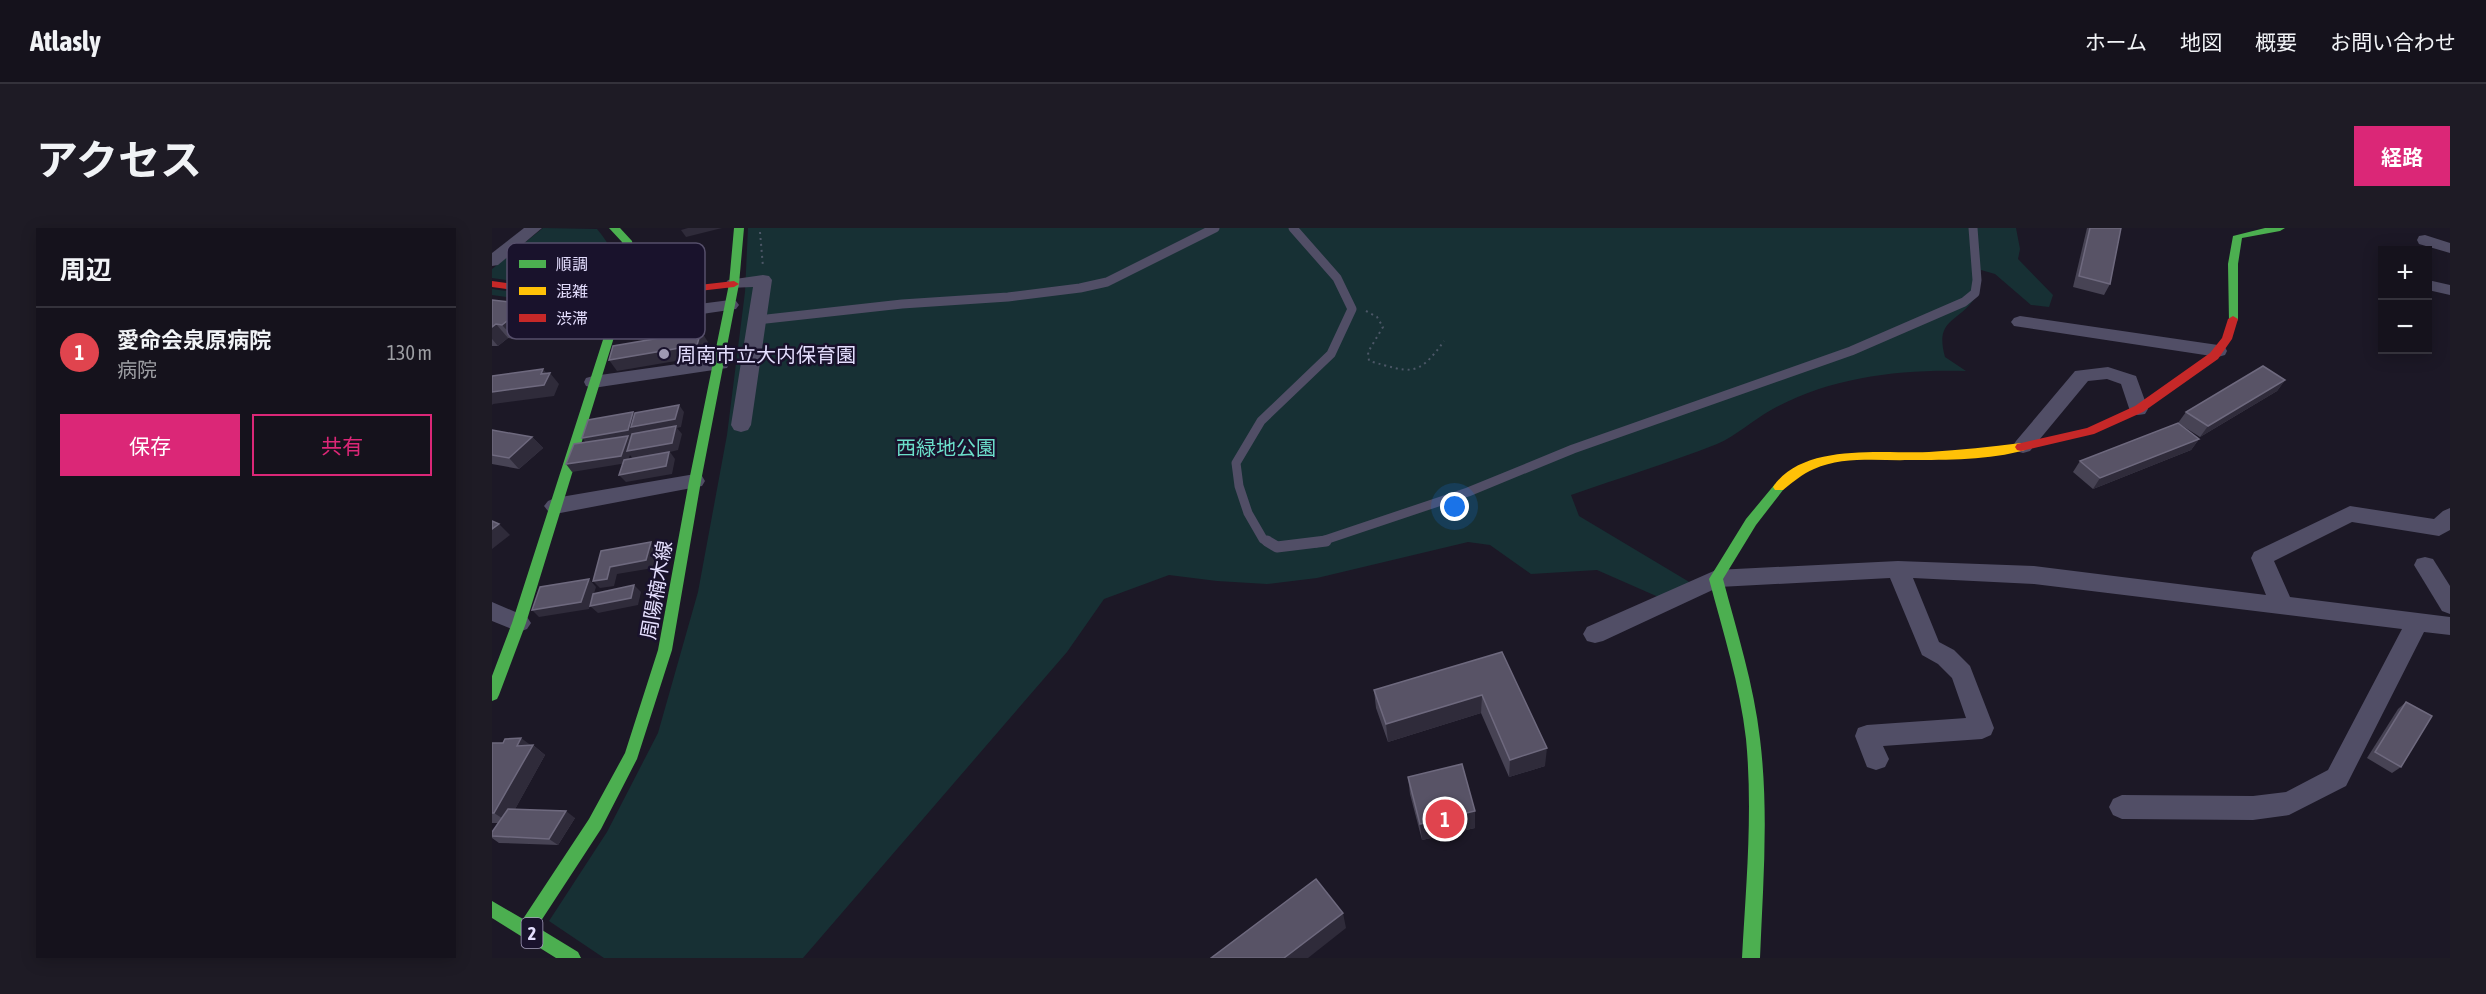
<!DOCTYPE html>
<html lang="ja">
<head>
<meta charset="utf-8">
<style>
	body { margin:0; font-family:"Asap Condensed","Noto Sans JP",sans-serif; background:#1e1b25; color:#f1f3f6 }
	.controls { position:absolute; right:18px; top:18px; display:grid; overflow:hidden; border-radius:0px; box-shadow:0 3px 15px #0003 }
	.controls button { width:54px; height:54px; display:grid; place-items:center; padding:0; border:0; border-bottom:2px solid #34323b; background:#15121c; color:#f1f3f6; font:30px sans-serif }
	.you { position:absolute; left:963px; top:279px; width:21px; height:21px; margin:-15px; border:4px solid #fff; border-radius:50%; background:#1a73e8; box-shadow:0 0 0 9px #1a73e833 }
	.badge { display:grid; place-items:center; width:39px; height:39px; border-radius:50%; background:#db2777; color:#fff; font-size:20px; font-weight:700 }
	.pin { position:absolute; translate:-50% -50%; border:3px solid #fff; box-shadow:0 2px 6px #0006 }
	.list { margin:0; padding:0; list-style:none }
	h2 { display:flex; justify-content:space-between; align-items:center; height:78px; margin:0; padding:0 24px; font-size:26px }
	h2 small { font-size:20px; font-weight:400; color:#9d9ea3 }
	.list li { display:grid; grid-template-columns:39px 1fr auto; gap:18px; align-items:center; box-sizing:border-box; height:90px; padding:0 24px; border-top:2px solid #34323b }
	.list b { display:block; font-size:22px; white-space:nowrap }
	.list p { margin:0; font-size:20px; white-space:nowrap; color:#9d9ea3 }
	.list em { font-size:20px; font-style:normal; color:#9d9ea3 }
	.actions { display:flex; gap:12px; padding:18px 24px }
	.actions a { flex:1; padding:14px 0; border:2px solid #db2777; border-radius:0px; text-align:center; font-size:21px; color:#db2777 }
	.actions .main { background:#db2777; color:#fff }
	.map { position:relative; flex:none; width:1958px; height:730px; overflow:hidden; border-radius:0px }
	header { display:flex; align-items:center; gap:36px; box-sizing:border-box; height:84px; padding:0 30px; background:#15121c; border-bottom:2px solid #34323b }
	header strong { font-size:28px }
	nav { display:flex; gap:33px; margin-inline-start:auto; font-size:21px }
	.intro { display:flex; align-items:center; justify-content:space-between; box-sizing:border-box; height:144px; padding:0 36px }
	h1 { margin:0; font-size:42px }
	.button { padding:15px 27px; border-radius:0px; background:#db2777; color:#fff; font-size:21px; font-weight:700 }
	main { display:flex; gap:36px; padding:0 36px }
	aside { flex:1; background:#15121c; border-radius:0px; box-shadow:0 3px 15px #0003 }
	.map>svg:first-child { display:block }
	.green { fill:#173034 }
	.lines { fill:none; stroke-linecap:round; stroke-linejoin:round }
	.path { stroke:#4c5767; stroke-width:2; stroke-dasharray:2 4; stroke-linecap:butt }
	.lane-far1 { stroke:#514e66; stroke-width:9 }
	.lane { stroke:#514e66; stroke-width:11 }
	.street { fill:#514e66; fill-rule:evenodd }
	.fast { fill:#4caf50; fill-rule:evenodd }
	.slow { fill:#ffc107; fill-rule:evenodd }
	.jam { fill:#c62828; fill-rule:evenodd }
	.wall { fill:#474354 }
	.shaded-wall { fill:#2f2b3a; fill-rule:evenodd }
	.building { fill:#585366; stroke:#6e697e; stroke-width:1.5 }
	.poi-dot { fill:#9e99b2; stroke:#19122c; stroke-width:2 }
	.labels { text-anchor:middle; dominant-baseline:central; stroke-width:5; stroke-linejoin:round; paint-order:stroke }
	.shield { fill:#19122c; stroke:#a7a1bf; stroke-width:1.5 }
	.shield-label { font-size:18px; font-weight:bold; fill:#e4defe }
	.poi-label { font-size:20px; fill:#e4defe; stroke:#19122c; text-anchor:start }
	.park-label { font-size:20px; fill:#6bdeca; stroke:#19122c }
	.street-label { font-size:20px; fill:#e4defe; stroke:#19122c }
	.key { fill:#19122c; stroke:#564f6b; stroke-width:1.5 }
	.key-label { font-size:16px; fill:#e4defe }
</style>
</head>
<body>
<header>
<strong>Atlasly</strong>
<nav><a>ホーム</a><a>地図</a><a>概要</a><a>お問い合わせ</a></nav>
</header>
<div class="intro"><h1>アクセス</h1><a class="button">経路</a></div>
<main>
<aside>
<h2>周辺<small></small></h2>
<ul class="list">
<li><span class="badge" style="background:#e0444e">1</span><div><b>愛命会泉原病院</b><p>病院</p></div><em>130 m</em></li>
</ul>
<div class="actions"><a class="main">保存</a><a>共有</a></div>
</aside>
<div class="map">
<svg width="1958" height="730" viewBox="0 0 1958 730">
	<rect width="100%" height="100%" fill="#1c1826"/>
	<g class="green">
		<path d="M51,0L105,1C126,26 124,36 116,66L0,50V41Z"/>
		<path d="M256,0H1524L1528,21L1526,31L1561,67L1557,79L1539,77L1503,46L1489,42C1489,54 1488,65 1480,74C1463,95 1443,93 1453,129L1474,143C1407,141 1338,149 1279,182C1261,192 1244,208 1225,216C1177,235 1127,250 1079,267L1087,288L1199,355L1171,371L1105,342L1039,346L998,317L976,314L825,350L775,356L725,353L677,347L612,371L575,424L311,730H112L57,693L115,604L166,505L206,364L235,207L253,64Z"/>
		<path d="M0,61L109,76L97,81L0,67Z"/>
	</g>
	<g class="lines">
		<g class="path">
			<path d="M268,4L271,39"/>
			<path d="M874,83L885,89L891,99L876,124L877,133C918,144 925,151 952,113"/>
		</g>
		<g class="lane-far1">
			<path d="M265,92L410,76L516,69L588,60L615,54L723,0"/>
			<path d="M778,315L771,311L756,285L747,258L744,235L769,193L839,126L860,81L845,50L801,0"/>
			<path d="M824,315L976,264L1081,221L1359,123L1472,74L1483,65L1485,52L1481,0"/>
		</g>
		<path class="lane" d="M775,313L785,319L834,313"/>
		<g class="street">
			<path d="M32,0H50L6,37L0,38V25Z"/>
			<path d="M1933,7L1958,15V25L1927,16L1925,12L1927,8Z"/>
			<path d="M271,47L277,48L280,52L259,197L256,202L249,204L242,202L239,197L261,59L236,60L233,56L236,52Z"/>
			<path d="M1936,52L1958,57V67L1936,62Z"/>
			<path d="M238,72L244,73L247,77L244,81L122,99L116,97L113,93L116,89L122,87Z"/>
			<path d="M1528,88L1726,117L1733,119L1735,123L1733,127L1726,129L1522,98L1519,94L1522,90Z"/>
			<path d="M228,130L235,132L237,136L235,140L101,160L94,158L92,154L94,150L101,148Z"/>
			<path d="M1616,139L1644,148L1656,181L1653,186L1646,187L1639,186L1629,156L1615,151L1596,153L1538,223L1531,225L1524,223L1521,218L1524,213L1583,143Z"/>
			<path d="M203,246L210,248L213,253L210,258L63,286L56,283L52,278L56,273L63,270Z"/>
			<path d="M1858,278L1942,291L1951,283L1958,280V302L1947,308L1860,294L1782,333L1798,369L1958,389V407L1932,404L1854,558L1797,587L1761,592L1630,591L1621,587L1617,579L1621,571L1630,567L1761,568L1794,564L1836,542L1910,401L1542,356L1421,350L1447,414L1462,422L1478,438L1502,500L1499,507L1490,511L1391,518L1397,531L1393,539L1384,542L1375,539L1363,508L1366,500L1375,497L1474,490L1460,450L1446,436L1430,427L1398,350L1227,359L1111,413L1103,415L1095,413L1091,406L1095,399L1224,342L1406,333L1542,338L1774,367L1759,330L1762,324Z"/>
			<path d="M1933,329L1941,331L1958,358V386L1950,383L1922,337L1925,331Z"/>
			<path d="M0,374L35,389L39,395L35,401L27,404L0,393Z"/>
		</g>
		<g class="fast">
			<path d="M117,0H128L140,13L143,30L127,93L34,395L7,467L5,471L0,473V448L20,395L117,93L133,30L130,14Z"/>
			<path d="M242,0H252L247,56L209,253L180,422L145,531L109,601L45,699L86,724L89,730H64L0,690V673L31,691L97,591L133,525L166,422L197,253L237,56Z"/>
			<path d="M1773,0H1793L1788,3L1750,10L1746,36V91L1745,93H1737L1736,36L1741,8Z"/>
			<path d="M1287,255L1291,256L1293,259L1291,262L1264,297L1231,351C1245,404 1262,457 1268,511C1277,584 1271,657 1268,730H1250C1254,657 1261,584 1254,511C1248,457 1231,404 1217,351L1254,291L1283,256Z"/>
		</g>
		<path class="slow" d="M1529,215L1533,216L1535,219L1533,222C1498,232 1455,232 1418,232C1387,233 1351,228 1322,241C1310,246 1301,254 1291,262H1283L1281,259C1311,214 1391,226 1437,224C1468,222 1499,219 1529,215Z"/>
		<g class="jam">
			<path d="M0,53L70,63L128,66L242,53L247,56L242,59L128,72L70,69L0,59Z"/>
			<path d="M1741,88L1746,91L1740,111L1726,131L1651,184L1602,206L1529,223L1525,222L1523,219L1525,216L1595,200L1643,178L1718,125L1730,110L1736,91Z"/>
		</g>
	</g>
	<g class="wall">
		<path d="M1595,0H1629L1618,56L1612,67L1581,59Z"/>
		<path d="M0,72L36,76L47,91L23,111L16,110L6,118H0Z"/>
		<path d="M1793,152L1785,163L1708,209L1686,195L1694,184Z"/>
		<path d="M0,202L40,209L51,220L27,241L0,236Z"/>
		<path d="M1707,211L1699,222L1601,261L1581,244L1588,233Z"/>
		<path d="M1010,424L1053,538L1017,549L989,485L896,514L884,480L882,462Z"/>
		<path d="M1914,474L1909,539L1900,545L1875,530L1906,481Z"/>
		<path d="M0,515L41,517L53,527L23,581L83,590L66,617L7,615L0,610V604L6,595H0Z"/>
		<path d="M916,549L983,600L930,612L918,566Z"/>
	</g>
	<g class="shaded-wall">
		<path d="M196,0H230L194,9L189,2Z"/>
		<path d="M36,76L47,91L23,111L10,97Z"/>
		<path d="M4,96L16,110L6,118L0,111V99Z"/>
		<path d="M209,103L216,114L213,128L125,143L117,132Z"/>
		<path d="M51,141L57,148L58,145L67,156L62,168L1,176L0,177V164L49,146Z"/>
		<path d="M1793,152L1785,163L1708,209L1716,198Z"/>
		<path d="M187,177L192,184L189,199L185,200L190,206L186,222L178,224L183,231L180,246L134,254L127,247L141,231L138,227L135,235L80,244L74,236L96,217L90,210L141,184L147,192ZM143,205L145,207L142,216L138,210L142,209Z"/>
		<path d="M40,209L51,220L27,241L17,230Z"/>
		<path d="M1707,211L1699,222L1601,261L1608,250Z"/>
		<path d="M7,296L18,307L0,321V301Z"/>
		<path d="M159,314L166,321L161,340L125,346L122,358L108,360L101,353L118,339Z"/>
		<path d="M97,351L104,359L97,381L47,389L40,382Z"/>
		<path d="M142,357L149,364L146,377L106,385L98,378Z"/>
		<path d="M990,467L989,485L896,514L894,496Z"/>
		<path d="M29,510L40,518L41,517L53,527L16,594L2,585L25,518Z"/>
		<path d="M1055,520L1053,538L1017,549L1018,532Z"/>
		<path d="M74,583L83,590L66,617L57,611Z"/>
		<path d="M983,583V600L930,612L928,596Z"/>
		<path d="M851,685L854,700L816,730H792Z"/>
	</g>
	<g class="building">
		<path d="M1598,0H1629L1618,56L1587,48Z"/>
		<path d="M0,72L36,76L10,97L4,96L0,99Z"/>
		<path d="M209,103L205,117L117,132L121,118Z"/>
		<path d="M1771,138L1793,152L1716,198L1694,184Z"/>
		<path d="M51,141L49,146L58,145L52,157L0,164V148Z"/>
		<path d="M187,177L183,191L139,199L143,185Z"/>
		<path d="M141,184L136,202L90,210L96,192Z"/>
		<path d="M1686,195L1707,211L1608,250L1588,233Z"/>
		<path d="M184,198L180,215L135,223L140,206Z"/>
		<path d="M0,202L40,209L17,230L0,227Z"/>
		<path d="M136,208L129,228L74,236L82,216Z"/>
		<path d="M177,224L174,238L127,247L132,232Z"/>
		<path d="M0,293L7,296L0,301Z"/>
		<path d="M159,314L154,332L118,339L115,351L101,353L109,323Z"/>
		<path d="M97,351L89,374L40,382L48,359Z"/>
		<path d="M142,357L139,370L98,378L101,366Z"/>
		<path d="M1010,424L1055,520L1018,532L990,467L894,496L882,462Z"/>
		<path d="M1914,474L1940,488L1909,539L1883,524Z"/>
		<path d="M29,510L25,518L41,517L2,585H0V515H11L13,511Z"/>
		<path d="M970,536L983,583L928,596L916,549Z"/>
		<path d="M16,581L74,583L57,611L0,608V604Z"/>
		<path d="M824,651L851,685L792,730H719Z"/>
	</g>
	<circle class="poi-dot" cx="172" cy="126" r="6"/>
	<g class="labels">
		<rect class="shield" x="29.5" y="690" width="21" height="30" rx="4.5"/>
		<g class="shield-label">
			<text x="40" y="705">2</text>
		</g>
		<g class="poi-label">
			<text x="184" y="126">周南市立大内保育園</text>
		</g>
		<g class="park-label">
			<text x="454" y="219">西緑地公園</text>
		</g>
		<g class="street-label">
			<text transform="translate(164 362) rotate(-80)">周陽楠木線</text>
		</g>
	</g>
	<rect x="15" y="15" width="198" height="96" rx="9" class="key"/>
	<rect x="27" y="32" width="27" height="8" fill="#4caf50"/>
	<rect x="27" y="59" width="27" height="8" fill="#ffc107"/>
	<rect x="27" y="86" width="27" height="8" fill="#c62828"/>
	<g class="key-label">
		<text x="64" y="42">順調</text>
		<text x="64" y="69">混雑</text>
		<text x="64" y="96">渋滞</text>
	</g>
</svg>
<div class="controls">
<button>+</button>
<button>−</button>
</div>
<div class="you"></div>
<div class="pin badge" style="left:953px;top:591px;background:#e0444e">1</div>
</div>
</main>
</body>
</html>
